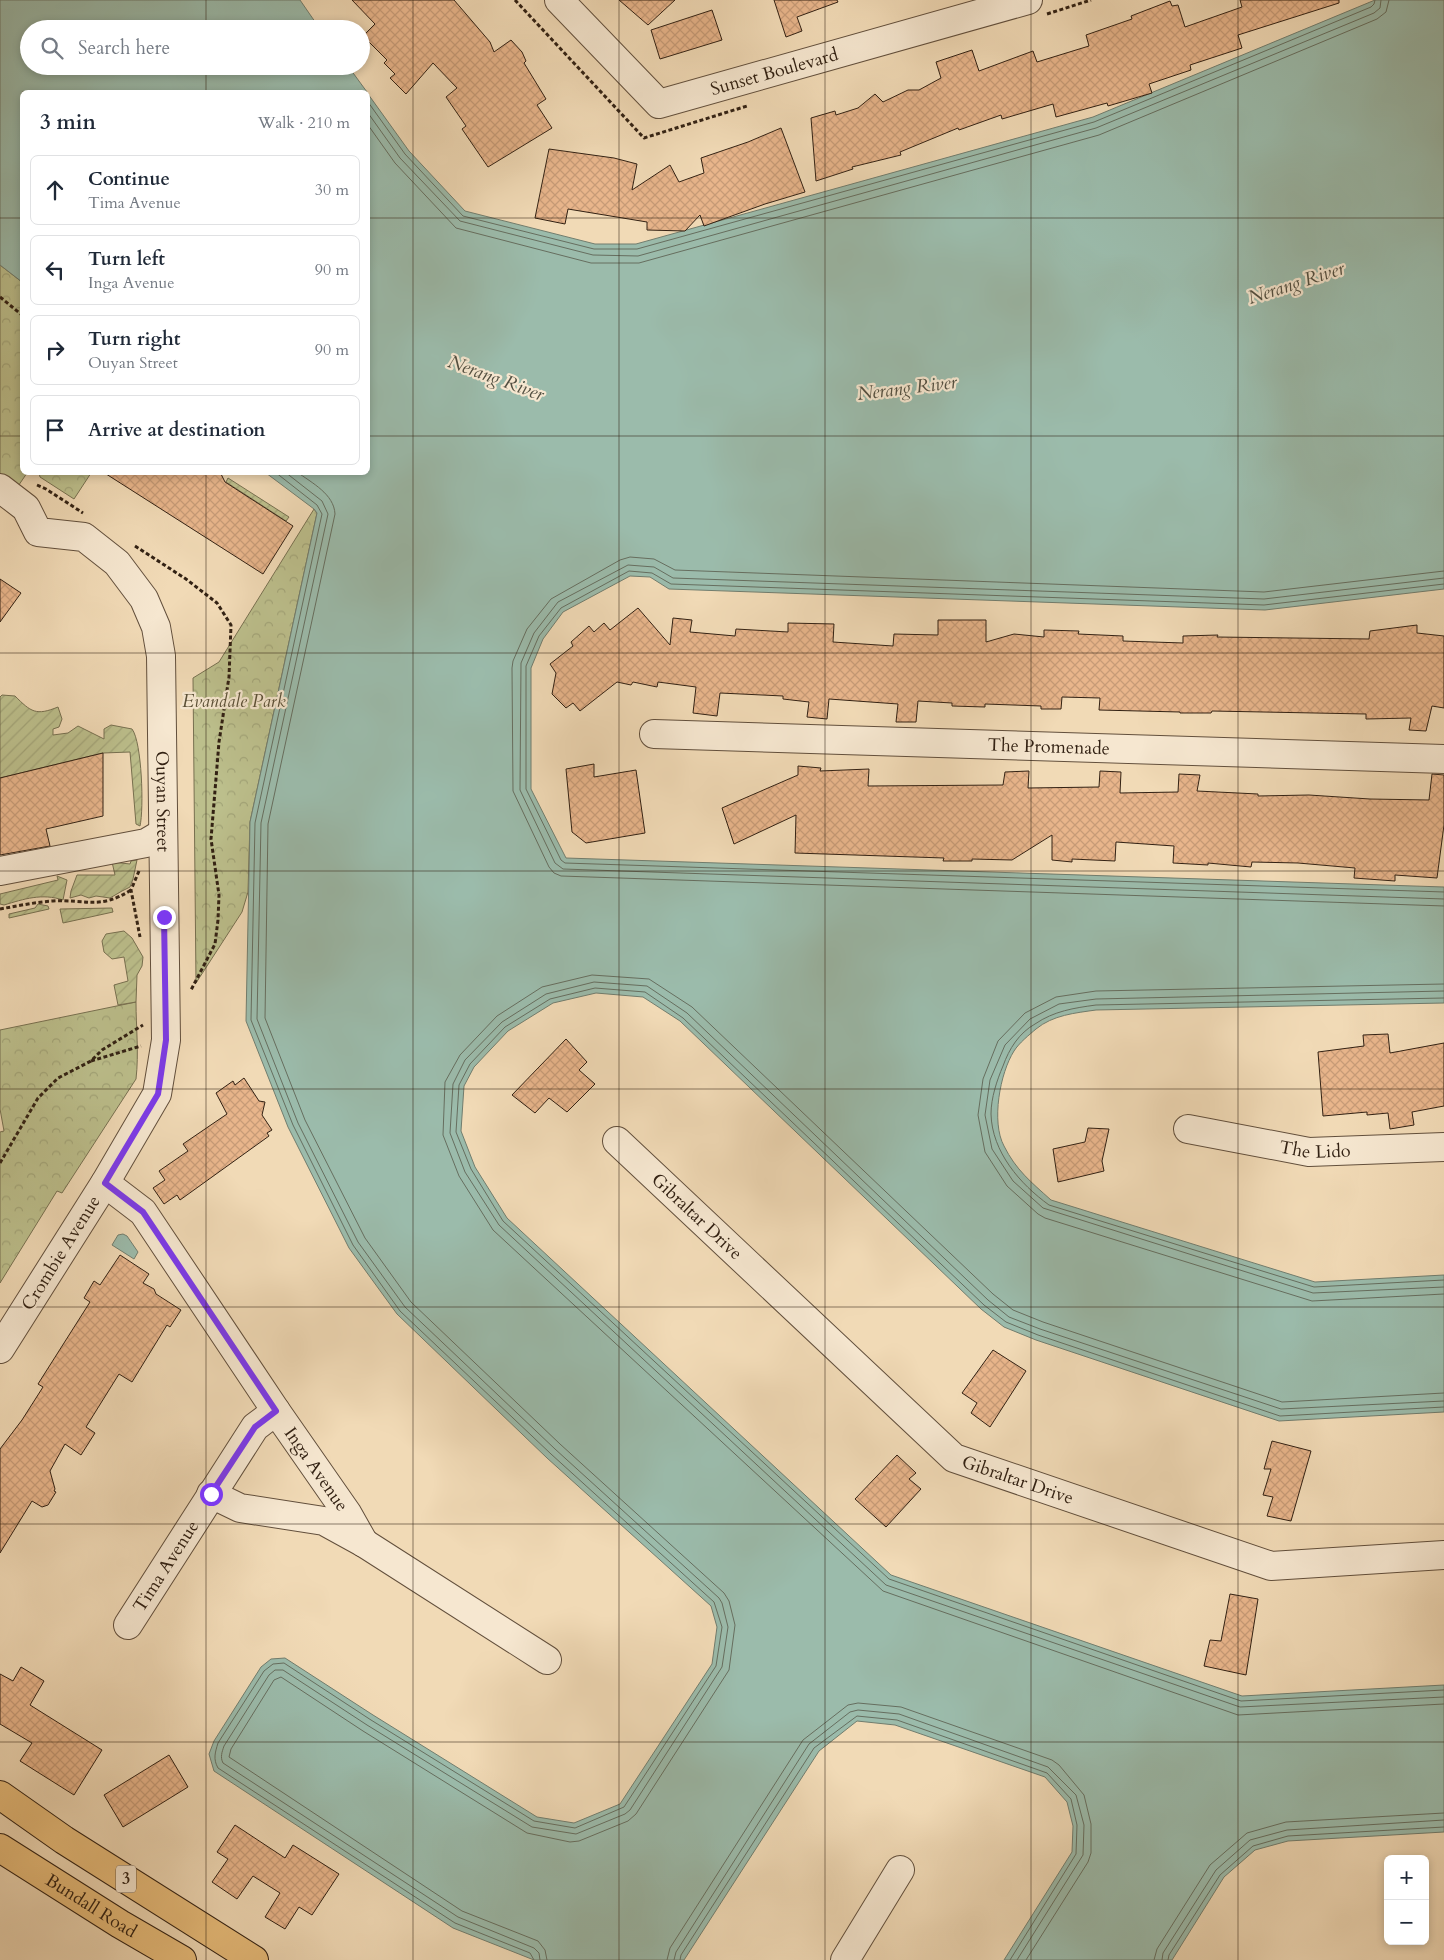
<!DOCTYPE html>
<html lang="en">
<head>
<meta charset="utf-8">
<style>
	body { margin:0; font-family:Cardo,serif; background:#f6f6f7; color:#1f2937 }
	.controls { position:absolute; right:15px; bottom:15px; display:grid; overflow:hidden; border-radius:8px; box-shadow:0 2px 8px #0003 }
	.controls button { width:45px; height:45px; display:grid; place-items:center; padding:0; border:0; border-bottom:1px solid #e0e1e3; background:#fff; color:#1f2937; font:25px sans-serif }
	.stop { position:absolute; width:15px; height:15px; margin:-11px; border:4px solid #7c3aed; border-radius:50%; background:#fff }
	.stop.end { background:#7c3aed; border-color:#fff; box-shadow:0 1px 5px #0008 }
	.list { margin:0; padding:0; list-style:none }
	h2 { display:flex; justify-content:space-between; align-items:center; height:65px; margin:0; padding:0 20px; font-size:21px }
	h2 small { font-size:16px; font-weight:400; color:#747a83 }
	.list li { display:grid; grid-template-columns:32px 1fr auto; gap:15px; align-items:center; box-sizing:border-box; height:70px; margin:0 10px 10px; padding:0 10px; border:1px solid #e0e1e3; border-radius:8px }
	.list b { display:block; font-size:19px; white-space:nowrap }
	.list p { margin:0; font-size:16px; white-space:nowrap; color:#747a83 }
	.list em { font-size:16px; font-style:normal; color:#747a83 }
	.icon { flex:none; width:28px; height:28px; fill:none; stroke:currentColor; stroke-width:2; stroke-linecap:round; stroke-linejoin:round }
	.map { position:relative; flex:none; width:1444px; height:1960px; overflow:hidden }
	.search { position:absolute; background:#fff; box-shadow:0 2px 8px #0003; left:20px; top:20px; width:350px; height:55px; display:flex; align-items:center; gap:12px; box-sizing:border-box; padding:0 18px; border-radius:28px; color:#747a83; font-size:19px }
	.panel { position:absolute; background:#fff; box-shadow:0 2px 8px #0003; left:20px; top:90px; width:350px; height:385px; border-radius:8px }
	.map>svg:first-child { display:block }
	.park { fill:url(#park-crowns); stroke:#777050 }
	.garden { fill:url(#garden-furrows); stroke:#777050 }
	.water { fill:#9bbbab; stroke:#717d6e }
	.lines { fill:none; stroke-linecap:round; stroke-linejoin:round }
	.shore { stroke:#666e5f; stroke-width:1 }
	.building { fill:url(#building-cross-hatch); stroke:#322113 }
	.minor-casing { stroke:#624f3c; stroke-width:30 }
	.major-casing { stroke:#322113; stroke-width:30 }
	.path { stroke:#322113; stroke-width:3; stroke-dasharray:4 2.5; stroke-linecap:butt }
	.minor { stroke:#f6e7d0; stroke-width:28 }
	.major { stroke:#e8bd7b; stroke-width:28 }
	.route { stroke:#7c3aed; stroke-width:6 }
	.grid { fill:none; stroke:#322113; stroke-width:1; stroke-opacity:0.55 }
	.labels { text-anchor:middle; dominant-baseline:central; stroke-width:4.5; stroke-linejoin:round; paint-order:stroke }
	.shield { fill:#f6e7d0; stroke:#6d5c4c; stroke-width:1 }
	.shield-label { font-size:16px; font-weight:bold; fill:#322113 }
	.street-label { font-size:18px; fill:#322113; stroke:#f6e7d0 }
	.park-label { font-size:18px; font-style:italic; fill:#5b5037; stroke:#f6e7d0 }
	.water-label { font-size:19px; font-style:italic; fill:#524f41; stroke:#f6e7d0 }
</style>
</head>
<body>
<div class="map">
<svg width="1444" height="1960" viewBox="0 0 1444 1960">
	<defs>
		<pattern id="park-crowns" width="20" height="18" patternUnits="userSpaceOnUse" patternTransform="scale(1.25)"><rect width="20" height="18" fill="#bcbf8c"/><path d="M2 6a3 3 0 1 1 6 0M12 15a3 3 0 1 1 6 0" fill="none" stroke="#a2a478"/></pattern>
		<pattern id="garden-furrows" width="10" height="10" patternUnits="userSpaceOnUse" patternTransform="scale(1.25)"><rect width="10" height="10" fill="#bcbf8c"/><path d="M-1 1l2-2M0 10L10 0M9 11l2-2" fill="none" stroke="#a2a478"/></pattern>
		<pattern id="building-cross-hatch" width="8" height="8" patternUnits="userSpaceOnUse" patternTransform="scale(1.25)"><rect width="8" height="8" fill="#e8b58b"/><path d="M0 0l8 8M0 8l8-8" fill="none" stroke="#c79b77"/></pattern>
	</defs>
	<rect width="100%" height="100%" fill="#f1dab6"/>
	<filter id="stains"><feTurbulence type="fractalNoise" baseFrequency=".004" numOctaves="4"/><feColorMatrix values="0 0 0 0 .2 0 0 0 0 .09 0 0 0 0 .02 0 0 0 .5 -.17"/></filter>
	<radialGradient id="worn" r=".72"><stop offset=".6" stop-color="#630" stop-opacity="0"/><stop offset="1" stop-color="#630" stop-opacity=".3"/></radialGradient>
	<g class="park">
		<path d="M0,265L22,282V472L27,473L8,501L0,497Z"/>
		<path d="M39,473V472L91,473L74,499L40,477Z"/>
		<path d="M314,509L317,513L250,822L248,892L242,912L196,983L193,678L219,662Z"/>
		<path d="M136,1002C136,1027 139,1053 136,1079L62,1193L57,1191L0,1283V1132L4,1131L0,1109V1030Z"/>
	</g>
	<g class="garden">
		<path d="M228,478L289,517L286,521L226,482Z"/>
		<path d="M2,695L15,696C31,712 36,716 58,707L62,719L59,727L53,729V735L68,733L78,726L104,739V729L111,725L132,729C142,742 144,809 140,826L136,824L130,752L103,753L0,778V697Z"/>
		<path d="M137,860L133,879L130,887L122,891L110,898L96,896L89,898L81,895L70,898L71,891L77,875H115L112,862L130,864L131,861Z"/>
		<path d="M57,876L67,880L63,900C42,893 24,899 4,905L0,904V894L58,880Z"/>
		<path d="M38,904L48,906L49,909L9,918V914L35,908Z"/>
		<path d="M112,908L113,912L63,923L60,909Z"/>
		<path d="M124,931L132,938L143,957L142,966L137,975L136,1002L118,1005L114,985L128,981L124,957L112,959L104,952L102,941L106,934Z"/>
	</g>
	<g class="water">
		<path d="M0,0H300L320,29H29V66H348L367,92H22V282L0,265Z"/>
		<path d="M1375,0H1444V589L1265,610L669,589L650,577L630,576L563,612L543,639L531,668V789L566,858L1444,887V1003L1096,1010C1075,1013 1053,1015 1036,1029C1029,1035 1019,1043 1014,1051C1000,1073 991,1122 1004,1146C1016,1170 1031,1182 1051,1200L1315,1282L1444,1275V1412L1279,1421L1036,1340L1004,1327L981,1309L680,1021L643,997L596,993L553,1003L508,1031L474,1067L464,1086L461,1131L475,1167L507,1218L891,1575L1242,1696L1444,1685V1832L1288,1841L1255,1850L1224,1877L1172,1960H1004L1072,1852L1073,1826L1067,1802L1045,1777L895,1725L857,1721L819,1751L684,1960H534L453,1928L214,1771L209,1754L214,1741L261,1667L271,1659L285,1658L373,1715L537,1817L574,1823L620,1804L712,1664L717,1627L711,1606L547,1458L397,1314L349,1248L288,1127L246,1021L250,822L317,513L314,509L266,473L368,472V94L409,151L465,211L595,244H636L1093,117Z"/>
		<path d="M123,1234L127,1236L138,1252L134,1259L112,1245L118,1235Z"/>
	</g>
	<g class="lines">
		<g class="shore">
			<path d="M368,102L405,154L463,216L594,249H637L1094,122L1371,7L1374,4L1375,0"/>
			<path d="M368,113L400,158L460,221L593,255L638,256L1096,128L1374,13L1380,8L1381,0"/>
			<path d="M368,125L395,163L456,228L591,263H639L1099,135L1377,19L1386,12L1389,0"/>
			<path d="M275,472L317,505L322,514L255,823L251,1020L293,1125L353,1245L400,1311L551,1454L714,1602L722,1627L716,1666L624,1807L575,1828L534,1821L371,1720L284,1663L273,1664L264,1671L218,1743C215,1753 213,1759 218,1768L455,1923L530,1953L534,1960"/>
			<path d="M285,472L322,501L328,514L261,823L257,1019L298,1123L358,1242L405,1307L555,1449L719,1598L722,1603L728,1627L722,1667L630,1810L625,1814L576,1834L532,1827L367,1725L283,1670H275L269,1675L224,1746C222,1752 220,1757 223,1763L458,1917L534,1948L539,1953L540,1960"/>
			<path d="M297,472C312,483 334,494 335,514L268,824L265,1018L305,1120L365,1238L411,1302L560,1444L724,1593L729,1601L735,1625L729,1670L636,1814L628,1821L579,1841L570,1842L527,1833L363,1731L281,1677L274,1680L231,1749L229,1757L462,1911L538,1941L545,1950L547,1960"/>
			<path d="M1444,571L1264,592L675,570L654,559L630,557L620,560L551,599L527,629L513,661L512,668L513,791L549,867L554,873L561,876L1444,906"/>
			<path d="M1444,578L1264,599L673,578L654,567L628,565L558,602L534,633L521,663L520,790L555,863L563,869L1444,899"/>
			<path d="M1444,584L1264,605L671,584L652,573L629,571L561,608L539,636L526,666V789L561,860L565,863L1444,892"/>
			<path d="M1444,984L1096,991L1056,997L1025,1013L998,1041L983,1079L978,1115L985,1152L1007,1186L1038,1214L1045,1218L1312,1301L1444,1294"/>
			<path d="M1444,991L1096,999L1059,1004L1030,1019L1005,1045L990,1080L985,1115L992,1149L1013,1181L1043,1208L1313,1293L1444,1287"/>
			<path d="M1444,998L1096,1005C1074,1008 1054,1011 1035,1024C1019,1033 1009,1049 1003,1066C997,1080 991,1098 991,1114C992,1152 1020,1184 1049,1205L1314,1287L1444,1280"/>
			<path d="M1444,1393L1282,1402L1043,1322L1013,1310L993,1294L692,1007L649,979L592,975L542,987L497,1016L460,1055L445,1082L443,1135L459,1176L493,1230L883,1591L1238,1715L1444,1704"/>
			<path d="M1444,1401L1281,1409L1040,1329L1009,1317L988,1300L687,1013L647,986L594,982L546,994L502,1022L465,1060L453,1084L450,1133L465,1172L499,1225L886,1585L1240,1707L1444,1697"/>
			<path d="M1444,1407L1280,1416L1038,1335L1006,1322L984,1305L683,1018L645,992L595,988L550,999L505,1027L470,1064L459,1085L456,1132L471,1169L503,1221L889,1579L1241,1701L1444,1690"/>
			<path d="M667,1960L670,1948L803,1740L848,1705L858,1703L901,1707L1052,1760L1059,1765L1084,1795L1091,1824V1853L1088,1862L1026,1960"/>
			<path d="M674,1960L676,1952L809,1744L850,1712L858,1710L899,1714L1048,1767L1076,1795L1084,1825L1083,1855L1017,1960"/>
			<path d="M680,1960L681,1955L814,1748L857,1716L897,1720L1047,1773L1071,1799L1077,1825L1076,1854L1010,1960"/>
			<path d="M1154,1960L1157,1949L1210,1865L1247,1833L1286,1822L1444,1813"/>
			<path d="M1162,1960L1163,1953L1216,1870L1250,1840L1287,1830L1444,1820"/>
			<path d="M1168,1960L1169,1955L1220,1875L1253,1846L1288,1836L1444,1827"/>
		</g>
	</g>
	<g class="building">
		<path d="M352,0H454L490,42L494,52L511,40L522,52L526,61L524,63L546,99L537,105L552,128L488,167L462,129L466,126L446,97L457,88L433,63L406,94L390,78L395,74L384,63L387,60L363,36L375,24Z"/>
		<path d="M619,0H675L648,25Z"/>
		<path d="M774,0H837L838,2L797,17L802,31L786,37Z"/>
		<path d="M1240,0H1339V3L1238,35L1242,48L1190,65L1191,70L1149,84L1152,93L1108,106L1107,103L1056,117L1053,104L1002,119L1001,115L959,130L958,128L900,152L901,155L852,167L853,169L816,181L811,118L835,111L836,115L858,108L875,94L883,102L908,90H919L941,78L936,62L972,50L979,71L1033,51L1037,62L1089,46L1086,35L1132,19L1131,16L1170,1L1172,6L1178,5L1185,27L1242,7Z"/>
		<path d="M712,10L722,40L660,59L651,30Z"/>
		<path d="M781,128L805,192L765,204L704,226L700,215L685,231L647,230V222L568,209L565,224L535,218L549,149L614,158L637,164L632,190L670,165L679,182L704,173L701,158L748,142Z"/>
		<path d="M103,472H220L225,482L293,526L263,574Z"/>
		<path d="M0,579L21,593L0,622Z"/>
		<path d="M638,608L670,645L673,618L692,620L690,632L735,636L736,629L788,632V623L834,624L833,642L893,646L894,634L938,635V620H986V642L1014,634L1044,637V630L1079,631L1078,634L1123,636V641L1183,643V636L1218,635L1217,637L1369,639L1370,631L1417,625V633L1444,636V708L1432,706L1426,731L1409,730L1411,718L1366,719V714L1212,711L1211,713H1180V712L1099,710L1100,698L1062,697L1061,709H1041V706L985,704V707L952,706V703L918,701L916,722H896L898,704L829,699L827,719L807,717L809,702L783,699V696L720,693L717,716L693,713L696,687L658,682L657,687L633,682L631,685L617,682L580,711L573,703L566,708L552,694L556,673L550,664L573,646L571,642L589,626L594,632L604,623L610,630Z"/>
		<path d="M103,753V816L46,829L50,846L0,855V778Z"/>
		<path d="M594,764V777L636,770L645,833L586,843L572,832L566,769Z"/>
		<path d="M798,766L821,768L820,771L869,769L868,786L1003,785L1005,772L1029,771L1028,788L1099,787L1100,771L1121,772L1120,793L1178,792L1179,774L1200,775L1197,791L1258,794V796L1309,795L1370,799L1429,800L1432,774L1444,775V825L1437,878L1395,875V881L1354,878L1355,868L1298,863L1252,862L1251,867L1208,863V865L1173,863L1174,846L1116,842L1115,861L1072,859V862L1052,860V835L1012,860L972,859V861H943L944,858L795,853L796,815L734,844L722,808L798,775Z"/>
		<path d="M1388,1034L1390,1053L1444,1043V1106L1412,1112L1414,1125L1390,1129L1388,1113L1367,1115V1112L1323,1116L1318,1052L1364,1046L1363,1035Z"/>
		<path d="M566,1039L587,1062L579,1070L595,1084L567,1112L549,1098L535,1113L512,1095Z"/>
		<path d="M244,1078L259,1101L265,1102L262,1115L272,1130L267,1133L269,1136L180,1200L177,1195L164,1204L153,1188L165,1180L159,1171L188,1151L183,1144L227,1114L216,1093L233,1081L235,1085Z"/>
		<path d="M1088,1128L1109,1129L1102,1161L1104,1171L1058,1182L1053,1149L1085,1142Z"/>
		<path d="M120,1255L149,1274L143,1283L154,1289L156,1294L181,1310L170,1327L167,1325L132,1382L119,1374L86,1427L95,1433L81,1455L65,1444L50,1471L55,1489L54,1491L56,1492L48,1505L42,1507L32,1501L0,1553V1449L22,1420L43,1387L38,1384L90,1302L84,1298L94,1281L100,1285Z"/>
		<path d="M993,1350L1026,1371L990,1427L971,1413L977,1403L962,1393Z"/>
		<path d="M1272,1441L1311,1451L1291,1521L1267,1516L1273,1497L1263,1495L1271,1469H1264Z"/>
		<path d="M897,1455L916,1473L909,1479L921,1489L886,1527L855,1499Z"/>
		<path d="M1230,1594L1258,1599L1246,1675L1204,1666L1210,1640L1221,1641Z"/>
		<path d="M21,1667L44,1681L30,1705L102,1750L74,1795L20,1761L32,1743L0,1724V1674L13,1681Z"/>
		<path d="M169,1755L188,1787L123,1827L104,1795Z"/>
		<path d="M235,1825L285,1858L293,1845L339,1874L312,1915L299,1907L285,1929L265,1917L280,1893L253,1876L237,1899L212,1882L228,1859L217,1852Z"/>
	</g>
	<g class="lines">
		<defs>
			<g id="minor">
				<path id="s1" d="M559,0L659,104L1028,0"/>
				<path id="s2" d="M0,488L26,508L38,532L84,537L117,563L144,599L156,627L161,656L166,1040L157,1094L105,1183L0,1349"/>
				<path id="s3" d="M654,734L1444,759"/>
				<path d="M0,871L146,843L163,833"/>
				<path id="s4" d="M1188,1129L1309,1152L1444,1147"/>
				<path id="s5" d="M617,1141L954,1458L1271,1566L1444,1555"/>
				<path id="s6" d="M105,1183L143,1212L276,1411L347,1513L364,1543"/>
				<path d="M211,1494L240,1508L324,1521L364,1543L547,1660"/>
				<path id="s7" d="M128,1625L255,1427L276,1411"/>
				<path d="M845,1960L900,1870"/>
			</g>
			<g id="major">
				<path d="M0,1795L64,1840L254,1960"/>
				<path id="s8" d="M0,1848L120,1924L182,1960"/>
			</g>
		</defs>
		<use href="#minor" class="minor-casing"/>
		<use href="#major" class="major-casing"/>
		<g class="path">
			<path d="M515,0L644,138L747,106"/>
			<path d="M1047,14L1091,0"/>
			<path d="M0,297L22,315"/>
			<path d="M37,485L46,489L83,513"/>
			<path d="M135,546L186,579L217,603L231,625L229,677L219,742L211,839L219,895L218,920L215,944L191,990"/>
			<path d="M139,871L131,890L140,937"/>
			<path d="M0,909C17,906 36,902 53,901C86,899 100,910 131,890"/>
			<path d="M91,1061L141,1046"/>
			<path d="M0,1163L38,1098L58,1078L91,1061L102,1050L143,1025"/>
		</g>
		<use href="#minor" class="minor"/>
		<use href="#major" class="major"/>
	</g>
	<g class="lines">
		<path class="route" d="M164,917L166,1040L158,1094L105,1183L143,1212L276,1411L255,1427L211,1494"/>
	</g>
	<path class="grid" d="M206,0V29M413,0V1960M619,0V1960M825,0V1960M1031,0V1960M1238,0V1960M206,66V92M0,218H22M368,218H1444M0,436H22M368,436H1444M206,472V1960M0,653H1444M0,871H1444M0,1089H1444M0,1307H1444M0,1524H1444M0,1742H1444"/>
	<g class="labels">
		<rect class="shield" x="116" y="1865.5" width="20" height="27" rx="4"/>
		<g class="shield-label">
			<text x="126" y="1879">3</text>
		</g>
		<g class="street-label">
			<text stroke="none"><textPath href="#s1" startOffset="264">Sunset Boulevard</textPath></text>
			<text stroke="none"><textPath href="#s3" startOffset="395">The Promenade</textPath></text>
			<text stroke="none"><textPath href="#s2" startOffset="398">Ouyan Street</textPath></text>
			<text stroke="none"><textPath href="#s4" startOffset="129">The Lido</textPath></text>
			<text stroke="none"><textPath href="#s5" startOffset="110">Gibraltar Drive</textPath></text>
			<text transform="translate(61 1253) rotate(-58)">Crombie Avenue</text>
			<text stroke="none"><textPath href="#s6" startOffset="358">Inga Avenue</textPath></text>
			<text stroke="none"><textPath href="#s5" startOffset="530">Gibraltar Drive</textPath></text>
			<text stroke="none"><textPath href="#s7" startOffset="70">Tima Avenue</textPath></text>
			<text stroke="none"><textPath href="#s8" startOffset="108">Bundall Road</textPath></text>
		</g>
		<g class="park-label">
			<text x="234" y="701">Evandale Park</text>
		</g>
		<g class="water-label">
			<text transform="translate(1296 283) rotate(-18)">Nerang River</text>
			<text transform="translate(496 378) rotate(20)">Nerang River</text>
			<text transform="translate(907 388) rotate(-7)">Nerang River</text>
		</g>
	</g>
	<rect width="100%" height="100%" filter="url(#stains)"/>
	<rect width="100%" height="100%" fill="url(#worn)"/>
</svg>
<div class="controls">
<button>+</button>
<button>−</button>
</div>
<div class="stop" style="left:211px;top:1494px"></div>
<div class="stop end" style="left:164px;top:917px"></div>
<div class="search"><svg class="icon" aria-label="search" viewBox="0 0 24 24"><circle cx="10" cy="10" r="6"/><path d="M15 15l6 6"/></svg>Search here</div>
<section class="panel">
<h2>3 min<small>Walk · 210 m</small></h2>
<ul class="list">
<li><svg class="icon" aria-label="ahead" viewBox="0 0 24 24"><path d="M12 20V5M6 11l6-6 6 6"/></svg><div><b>Continue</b><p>Tima Avenue</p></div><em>30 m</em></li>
<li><svg class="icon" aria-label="left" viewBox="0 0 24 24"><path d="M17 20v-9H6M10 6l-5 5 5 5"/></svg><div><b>Turn left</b><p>Inga Avenue</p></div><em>90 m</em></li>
<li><svg class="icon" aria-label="right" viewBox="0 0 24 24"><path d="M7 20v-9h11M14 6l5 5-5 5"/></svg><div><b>Turn right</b><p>Ouyan Street</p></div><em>90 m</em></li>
<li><svg class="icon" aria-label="arrive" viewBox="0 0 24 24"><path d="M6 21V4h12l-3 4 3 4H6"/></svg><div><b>Arrive at destination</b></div></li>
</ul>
</section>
</div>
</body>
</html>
